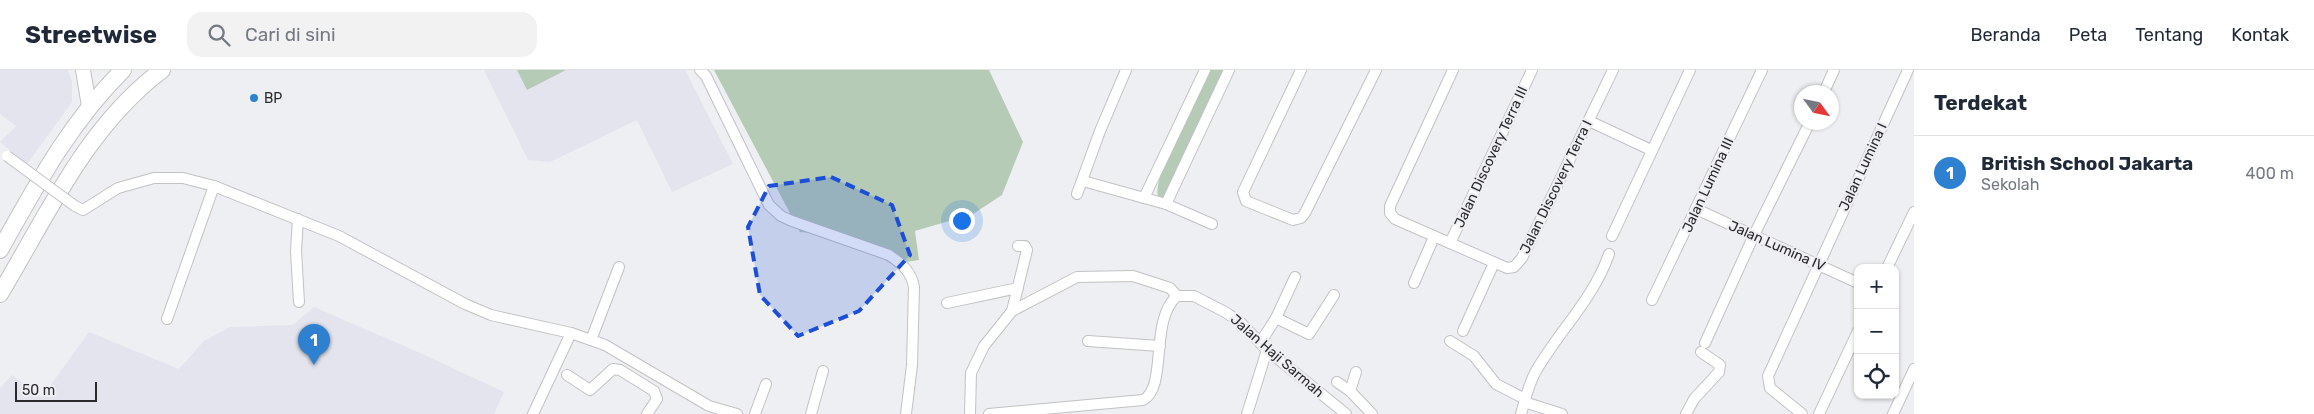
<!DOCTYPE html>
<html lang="id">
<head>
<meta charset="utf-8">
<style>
	body { margin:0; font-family:Rubik,sans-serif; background:#f2f2f3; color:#1f2937 }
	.controls { position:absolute; right:15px; bottom:15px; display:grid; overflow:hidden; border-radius:10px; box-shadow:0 1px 4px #0004 }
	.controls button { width:45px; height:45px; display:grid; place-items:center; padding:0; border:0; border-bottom:1px solid #e0e1e3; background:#fff; color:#1f2937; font:25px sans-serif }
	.compass { position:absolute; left:1794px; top:15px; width:45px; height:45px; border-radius:50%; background:#fff; box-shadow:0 1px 4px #0004; rotate:123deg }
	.scale { position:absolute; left:15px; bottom:12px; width:82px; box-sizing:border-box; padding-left:5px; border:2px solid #29292b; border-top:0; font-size:14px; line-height:18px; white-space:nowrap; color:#29292b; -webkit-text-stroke:4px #eeeff2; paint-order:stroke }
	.you { position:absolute; left:961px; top:150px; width:18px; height:18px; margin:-12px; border:4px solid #fff; border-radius:50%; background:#1a73e8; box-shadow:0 0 0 8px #1a73e833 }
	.badge { display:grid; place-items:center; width:32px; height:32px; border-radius:50%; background:#2d81d0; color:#fff; font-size:16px; font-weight:700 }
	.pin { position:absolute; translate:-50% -41px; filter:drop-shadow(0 1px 2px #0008) }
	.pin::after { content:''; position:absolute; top:26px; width:18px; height:15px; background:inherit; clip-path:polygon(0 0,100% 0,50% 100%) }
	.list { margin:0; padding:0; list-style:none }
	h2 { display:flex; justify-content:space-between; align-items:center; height:65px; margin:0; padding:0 20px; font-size:21px }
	h2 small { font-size:16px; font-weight:400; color:#747a83 }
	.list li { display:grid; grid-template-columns:32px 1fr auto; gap:15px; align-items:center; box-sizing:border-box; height:75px; padding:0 20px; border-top:1px solid #e0e1e3 }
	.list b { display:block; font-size:19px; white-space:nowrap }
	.list p { margin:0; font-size:16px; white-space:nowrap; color:#747a83 }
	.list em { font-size:16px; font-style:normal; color:#747a83 }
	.icon { flex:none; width:28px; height:28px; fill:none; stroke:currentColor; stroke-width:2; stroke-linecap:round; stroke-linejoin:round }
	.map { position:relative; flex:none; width:1914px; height:344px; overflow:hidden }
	header { display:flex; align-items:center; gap:30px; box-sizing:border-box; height:70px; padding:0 25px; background:#fff; border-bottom:1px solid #e0e1e3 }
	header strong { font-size:24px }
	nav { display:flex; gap:28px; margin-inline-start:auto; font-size:18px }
	.search { width:350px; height:45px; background:#f2f2f3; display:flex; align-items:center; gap:12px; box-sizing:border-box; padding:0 18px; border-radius:15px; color:#747a83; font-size:19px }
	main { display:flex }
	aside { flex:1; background:#fff }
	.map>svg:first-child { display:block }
	.built { fill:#e3e4ee }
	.green { fill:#b6cbb6 }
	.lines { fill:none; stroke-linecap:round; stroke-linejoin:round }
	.minor-casing { stroke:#c2c2c5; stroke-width:12 }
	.tertiary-casing { stroke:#c2c2c5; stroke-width:16 }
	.primary-casing { stroke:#c2c2c5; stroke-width:18 }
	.minor { stroke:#fff; stroke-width:10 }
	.tertiary { stroke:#fff; stroke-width:14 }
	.primary { stroke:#fff; stroke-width:16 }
	.minor-bridge-casing { stroke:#c2c2c5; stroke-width:12; stroke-linecap:butt }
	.minor-bridge { stroke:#fff; stroke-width:10 }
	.marked { fill:#1d4ed8; fill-opacity:0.2; stroke:#1d4ed8; stroke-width:4; stroke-dasharray:10 6; stroke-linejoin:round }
	.poi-dot { fill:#2d81d0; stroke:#eeeff2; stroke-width:2 }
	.labels { text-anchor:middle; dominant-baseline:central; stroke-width:4.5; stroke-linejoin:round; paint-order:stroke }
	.poi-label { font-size:14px; fill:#29292b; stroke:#eeeff2; text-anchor:start }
	.street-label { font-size:14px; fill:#29292b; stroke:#eeeff2 }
</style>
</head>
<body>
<header>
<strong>Streetwise</strong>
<div class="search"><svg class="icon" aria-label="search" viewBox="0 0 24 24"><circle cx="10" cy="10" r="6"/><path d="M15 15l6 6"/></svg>Cari di sini</div>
<nav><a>Beranda</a><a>Peta</a><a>Tentang</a><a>Kontak</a></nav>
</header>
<main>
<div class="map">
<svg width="1914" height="344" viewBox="0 0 1914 344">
	<rect width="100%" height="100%" fill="#eeeff2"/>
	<g class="built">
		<path d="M0,0H68L72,12V32L27,94L0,72L16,56L0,44Z"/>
		<path d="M484,0H685L733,94L672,122L637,50L550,92L528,90Z"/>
		<path d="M314,237L418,282L504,322L494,344H0V318L12,305L42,327L89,262L179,299L204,271L230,257L293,255Z"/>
	</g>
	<g class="green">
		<path d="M517,0H566L527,20Z"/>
		<path d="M714,0H989L1023,72L1002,125L973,144L915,161L919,190L892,194L859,175L824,164L800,162Z"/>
		<path d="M1208,0H1228L1166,129L1158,127C1153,103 1196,24 1208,0Z"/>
	</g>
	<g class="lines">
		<defs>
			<g id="minor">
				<path d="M700,0L706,6L769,135L781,146L792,151L889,185C902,194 911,201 914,217L912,295L906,344"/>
				<path d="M1301,0L1243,122L1246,131L1293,150L1301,148L1305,143L1376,0"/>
				<path d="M1453,0L1390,136V143L1395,149L1507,198L1514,197L1522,188L1613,0"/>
				<path d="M1824,22L1834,0"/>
				<path d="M1589,51L1651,80"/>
				<path d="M1083,111L1166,134L1212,154"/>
				<path d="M1077,124L1100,61L1126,0"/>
				<path d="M1144,128L1205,0"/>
				<path d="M1166,134L1229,0"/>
				<path d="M75,136L83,140L118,118L154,108H183L214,116L339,166L465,234L491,245L571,263L605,275L709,336L737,344"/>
				<path d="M1696,139L1858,213"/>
				<path d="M298,149L296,181L299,232"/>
				<path d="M1612,166L1690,0"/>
				<path d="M1450,173L1532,0"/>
				<path d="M1887,198L1914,142"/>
				<path d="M1414,213L1434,167"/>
				<path d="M1177,226H1194L1225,242L1240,252L1267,280L1346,344"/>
				<path d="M1652,230L1762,0"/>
				<path d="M947,233L1018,218"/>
				<path d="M1012,241L1027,180L1025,176H1018"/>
				<path d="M1276,248L1309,264L1334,225"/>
				<path d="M167,249L214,116"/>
				<path d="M1463,261L1494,193"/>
				<path d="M591,270L619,197"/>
				<path d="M1088,271L1160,276"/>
				<path d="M1450,271L1474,286L1496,314L1525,329"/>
				<path d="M1260,273L1276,248L1295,207"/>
				<path d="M1705,273L1754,165L1810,52"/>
				<path d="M567,305L590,320L613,299L620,300L654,321L657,329L647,344"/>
				<path d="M1337,312L1350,321L1372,344"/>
				<path d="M1350,321L1356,302"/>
				<path d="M1524,332L1562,344"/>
				<path d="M533,344L571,263"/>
				<path d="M755,344L766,314"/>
				<path d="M811,344L823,301"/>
				<path d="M970,344L971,303L984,276L1012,241L1077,207L1133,206L1170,218L1177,226"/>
				<path d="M989,344L1143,330C1168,317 1149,250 1177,226"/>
				<path d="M1247,344L1267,280"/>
				<path d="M1521,344C1525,330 1529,313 1536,301C1559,261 1594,228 1609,184"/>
				<path d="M1686,344L1694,329L1719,302L1720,295L1701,282"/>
				<path d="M1802,344L1770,318L1768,306L1908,0"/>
				<path d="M1819,344L1858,261"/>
				<path d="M1893,344L1914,299"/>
			</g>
			<path id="tertiary" d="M83,0L89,36"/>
			<g id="primary">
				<path d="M0,180C36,116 70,52 123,0"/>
				<path d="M0,224C47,146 86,57 162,0"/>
			</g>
		</defs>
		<use href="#minor" class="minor-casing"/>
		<use href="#tertiary" class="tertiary-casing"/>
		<use href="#primary" class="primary-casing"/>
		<use href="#minor" class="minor"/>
		<use href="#tertiary" class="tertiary"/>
		<use href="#primary" class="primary"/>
		<defs>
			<path id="minor-bridge" d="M7,86L75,136"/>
		</defs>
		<use href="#minor-bridge" class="minor-bridge-casing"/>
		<use href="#minor-bridge" class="minor-bridge"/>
	</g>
	<path class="marked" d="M831,107L892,135L910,185L859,241L798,266L760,225L748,157L769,116Z"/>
	<circle class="poi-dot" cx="254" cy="28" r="5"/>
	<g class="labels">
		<g class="poi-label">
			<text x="264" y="28">BP</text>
		</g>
		<g class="street-label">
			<text transform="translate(1491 87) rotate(-65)">Jalan Discovery Terra III</text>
			<text transform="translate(1863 97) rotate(-65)">Jalan Lumina I</text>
			<text transform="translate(1708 115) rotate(-65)">Jalan Lumina III</text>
			<text transform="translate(1556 117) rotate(-64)">Jalan Discovery Terra I</text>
			<text transform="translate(1777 176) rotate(24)">Jalan Lumina IV</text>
			<text transform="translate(1277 286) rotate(41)">Jalan Haji Sarmah</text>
		</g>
	</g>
</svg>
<div class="controls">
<button>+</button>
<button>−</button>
<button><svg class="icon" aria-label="locate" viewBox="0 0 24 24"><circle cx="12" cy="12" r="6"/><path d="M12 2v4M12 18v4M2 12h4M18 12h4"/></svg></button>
</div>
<svg class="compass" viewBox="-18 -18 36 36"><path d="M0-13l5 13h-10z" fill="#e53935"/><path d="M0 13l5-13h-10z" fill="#747a83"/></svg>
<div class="scale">50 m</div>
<div class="you"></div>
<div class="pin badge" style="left:314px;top:295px">1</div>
</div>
<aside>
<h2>Terdekat<small></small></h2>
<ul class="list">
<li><span class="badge">1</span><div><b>British School Jakarta</b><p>Sekolah</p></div><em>400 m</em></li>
</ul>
</aside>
</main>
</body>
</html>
